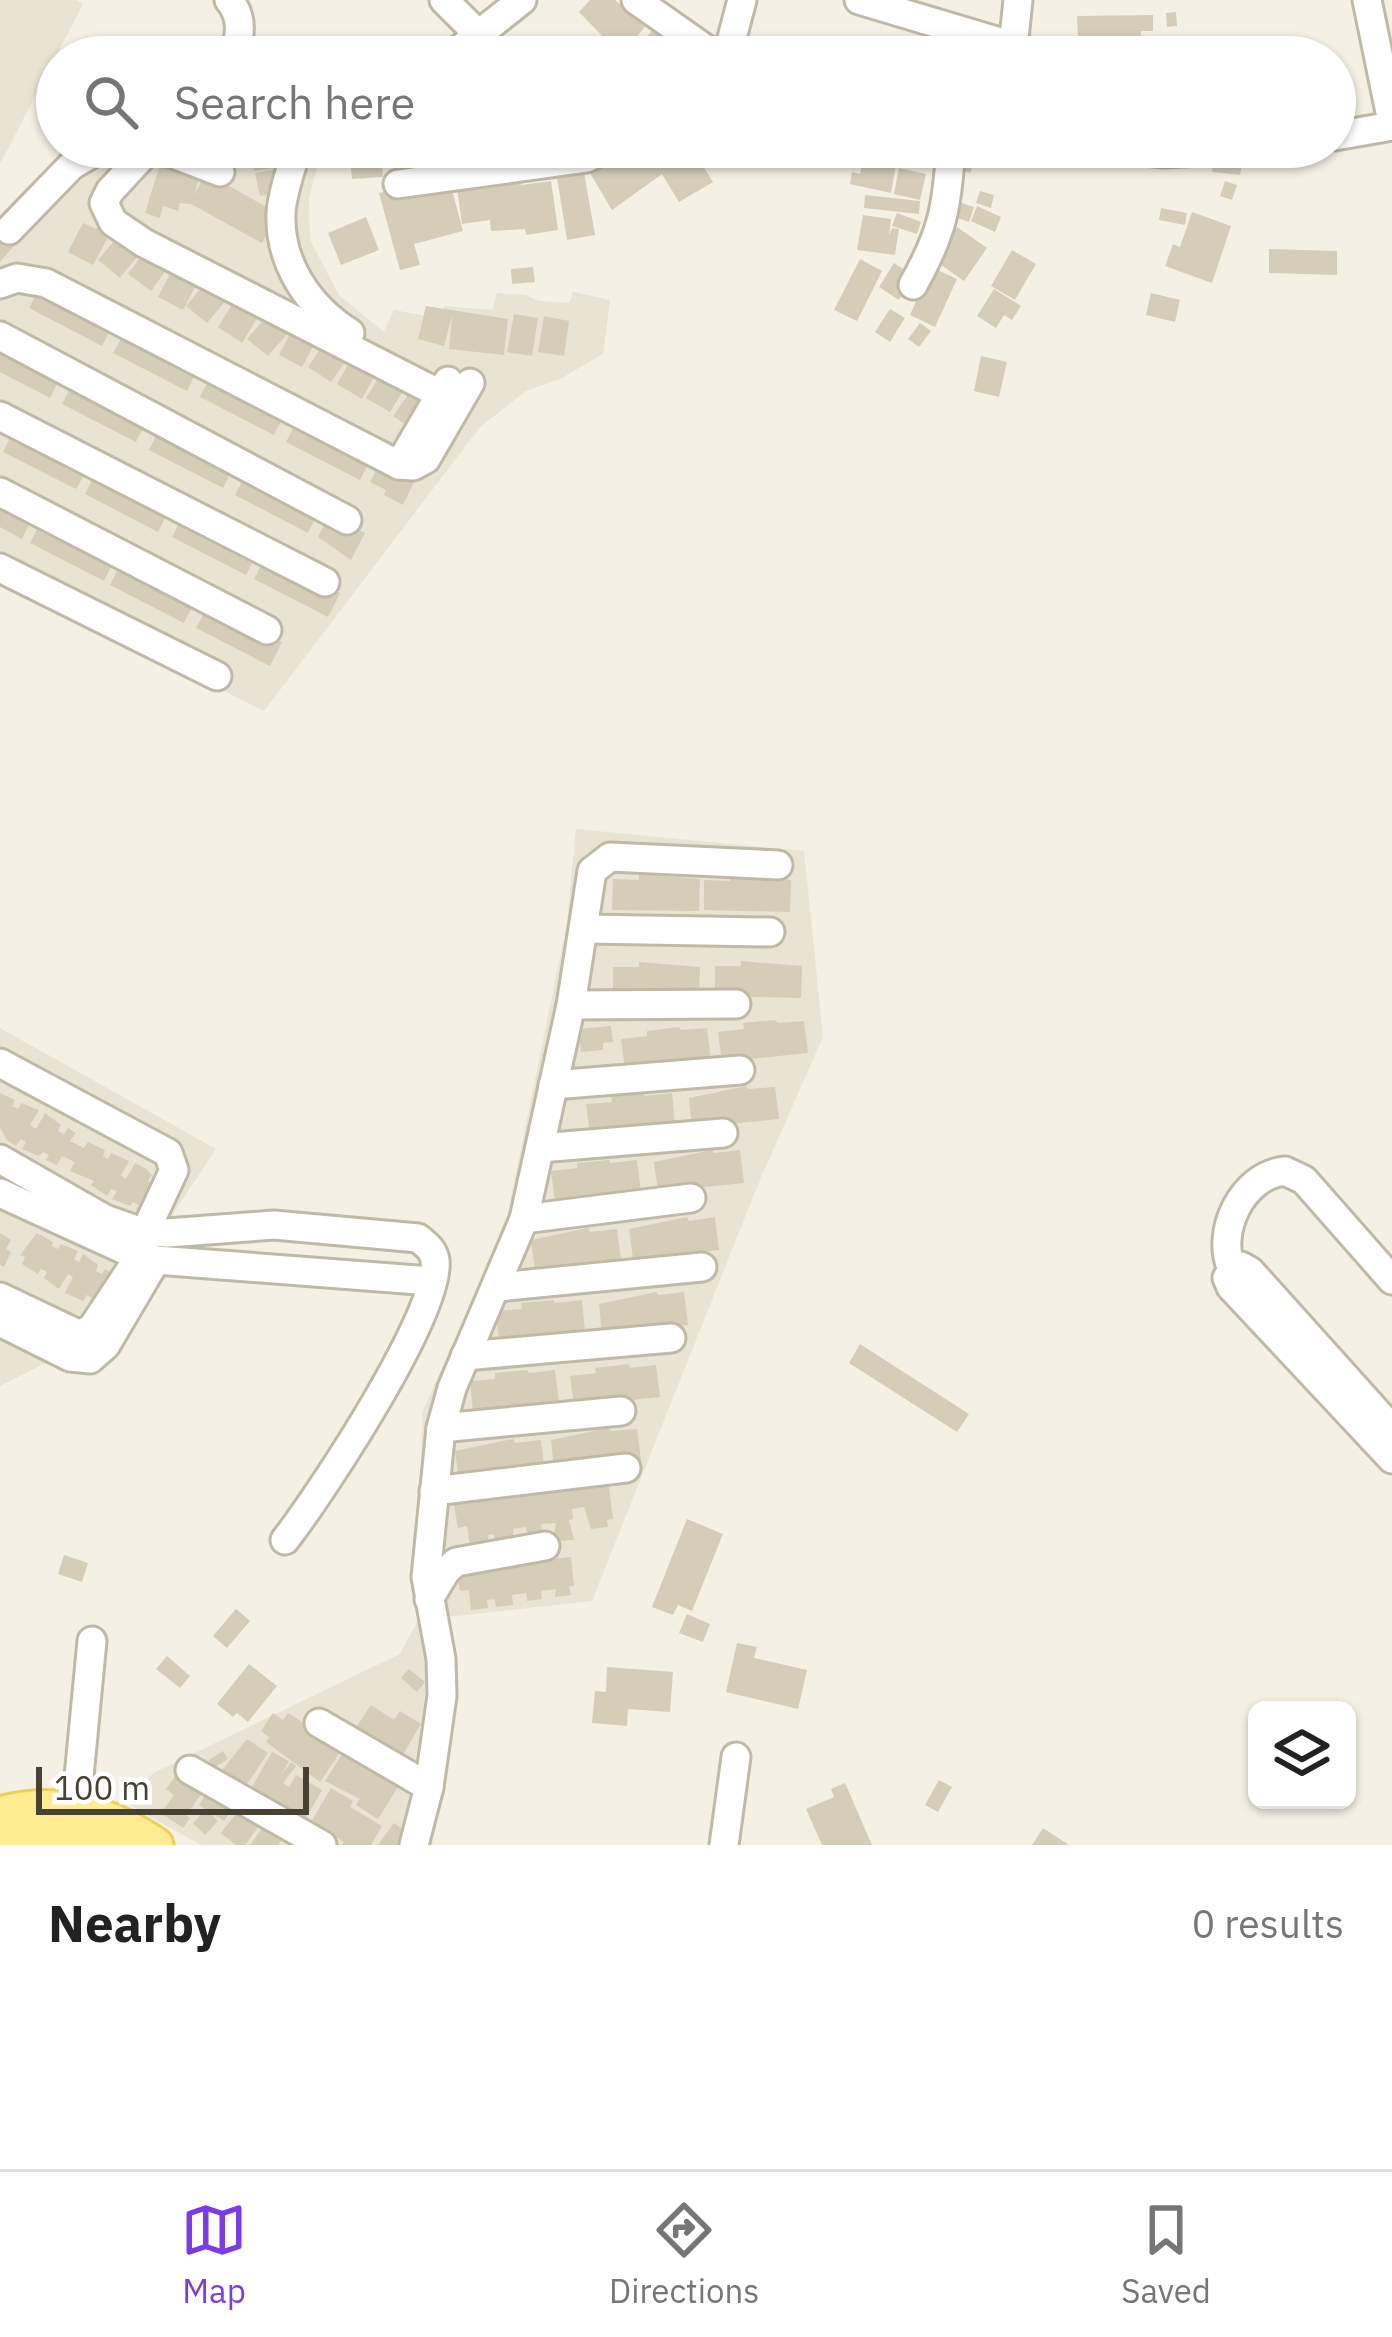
<!DOCTYPE html>
<html lang="en">
<head>
<meta charset="utf-8">
<style>
	body { margin:0; font-family:"IBM Plex Sans",sans-serif; background:#f2f2f2; color:#222 }
	.controls { position:absolute; right:36px; bottom:36px; display:grid; overflow:hidden; border-radius:18px; box-shadow:0 3px 9px #0004 }
	.controls button { width:108px; height:108px; display:grid; place-items:center; padding:0; border:0; border-bottom:3px solid #e0e0e0; background:#fff; color:#222; font:60px sans-serif }
	.scale { position:absolute; left:36px; bottom:30px; width:273px; box-sizing:border-box; padding-left:12px; border:6px solid #464133; border-top:0; font-size:33px; line-height:42px; white-space:nowrap; color:#464133; -webkit-text-stroke:9px #fff; paint-order:stroke }
	.list { margin:0; padding:0; list-style:none }
	h2 { display:flex; justify-content:space-between; align-items:center; height:156px; margin:0; padding:0 48px; font-size:51px }
	h2 small { font-size:39px; font-weight:400; color:#767676 }
	.icon { flex:none; width:66px; height:66px; fill:none; stroke:currentColor; stroke-width:2; stroke-linecap:round; stroke-linejoin:round }
	.map { position:relative; flex:none; width:1392px; height:1845px; overflow:hidden }
	.search { position:absolute; background:#fff; box-shadow:0 3px 9px #0004; left:36px; right:36px; top:36px; height:132px; display:flex; align-items:center; gap:30px; box-sizing:border-box; padding:0 42px; border-radius:66px; color:#767676; font-size:45px }
	.sheet { height:324px; background:#fff }
	nav { display:flex; justify-content:space-around; align-items:center; box-sizing:border-box; height:168px; border-top:3px solid #e0e0e0; background:#fff; font-size:33px; color:#767676 }
	nav a { display:grid; justify-items:center; gap:6px }
	nav .on { color:#7c3aed }
	.map>svg:first-child { display:block }
	.residential { fill:#e8e3d2 }
	.building { fill:#d6cdb9 }
	.lines { fill:none; stroke-linecap:round; stroke-linejoin:round }
	.minor-casing { stroke:#c0b9a6; stroke-width:33 }
	.major-casing { stroke:#edcf59; stroke-width:39 }
	.minor { stroke:#fff; stroke-width:27 }
	.major { stroke:#ffeb92; stroke-width:33 }
</style>
</head>
<body>
<div class="map">
<svg width="1392" height="1845" viewBox="0 0 1392 1845">
	<rect width="100%" height="100%" fill="#f4f0e4"/>
	<g class="residential">
		<path d="M0,0H76L83,4L0,164Z"/>
		<path d="M140,147H323L309,198L310,240L339,295L384,332L394,310L442,319L444,306L492,310L497,293L526,295L539,301L570,303L573,292L610,300L603,354L560,379L526,391L480,427L264,711L0,579V258L71,186Z"/>
		<path d="M576,829L804,851L823,1037L759,1182L592,1601L447,1617L457,1680L453,1726L432,1845H201L126,1803L153,1773L400,1654L419,1618L422,1413L505,1227L567,923Z"/>
		<path d="M0,1028L216,1149L89,1341L0,1386Z"/>
	</g>
	<g class="building">
		<path d="M590,0H615L645,27L621,55L579,12Z"/>
		<path d="M1176,12L1177,26L1167,27L1166,13Z"/>
		<path d="M1153,15V31H1141V40L1078,41L1077,16Z"/>
		<path d="M659,21L685,43L678,52L669,45L663,52L668,57H632Z"/>
		<path d="M558,39L567,57H530L526,51L546,40L548,44Z"/>
		<path d="M250,147H280L283,166L254,171Z"/>
		<path d="M349,147H381L383,177L352,179Z"/>
		<path d="M618,147H691L713,182L679,202L662,174L612,210L590,173L608,162L604,156Z"/>
		<path d="M865,147L906,148L942,147L937,166L898,155L891,193L850,184L852,172L860,174Z"/>
		<path d="M959,147H979L970,173L952,167Z"/>
		<path d="M1214,153L1243,157L1240,175L1212,172Z"/>
		<path d="M163,155L202,168L194,195L206,173L279,214L262,243L191,204L180,203L178,211L163,206L160,218L145,213Z"/>
		<path d="M582,161L595,235L567,240L555,165Z"/>
		<path d="M899,168L926,174L920,200L894,194Z"/>
		<path d="M280,169L284,193L260,196L255,173Z"/>
		<path d="M519,174L521,185L551,181L558,230L526,235L525,229L491,231L490,220L462,224L456,181Z"/>
		<path d="M449,179L463,231L414,244L420,265L400,270L379,193Z"/>
		<path d="M1225,181L1237,185L1232,200L1220,196Z"/>
		<path d="M980,191L994,195L991,208L976,203Z"/>
		<path d="M865,195L920,201L919,214L864,208Z"/>
		<path d="M959,202L974,207L969,222L954,217Z"/>
		<path d="M977,206L1001,217L995,232L971,221Z"/>
		<path d="M1161,208L1187,213L1185,225L1159,220Z"/>
		<path d="M1192,212L1231,226L1212,283L1165,266L1173,244L1180,247Z"/>
		<path d="M897,213L921,222L917,234L892,226Z"/>
		<path d="M863,215L891,219L889,236L892,228L899,229L895,255L857,250Z"/>
		<path d="M366,217L379,250L341,265L328,233Z"/>
		<path d="M100,221L113,228L93,265L68,252L83,223L96,229Z"/>
		<path d="M957,227L987,248L964,281L934,260Z"/>
		<path d="M4,236L14,246L0,262V240Z"/>
		<path d="M131,237L144,248L120,278L98,260L115,240L123,246Z"/>
		<path d="M1269,249L1337,251V275L1269,273Z"/>
		<path d="M1012,250L1036,264L1015,300L991,286Z"/>
		<path d="M143,254L172,262L151,291L128,274Z"/>
		<path d="M860,259L882,271L857,321L834,310Z"/>
		<path d="M894,263L914,276L899,300L879,287Z"/>
		<path d="M533,267L535,282L512,284L511,269Z"/>
		<path d="M931,267L957,279L935,327L910,315Z"/>
		<path d="M172,270L201,276L183,310L158,297Z"/>
		<path d="M41,285L114,323L102,346L29,308Z"/>
		<path d="M203,286L231,294L207,323L186,306Z"/>
		<path d="M994,289L1021,306L1012,320L1004,315L996,328L977,316Z"/>
		<path d="M1151,293L1180,300L1175,322L1146,315Z"/>
		<path d="M233,303L263,309L242,343L218,327Z"/>
		<path d="M426,306L508,319L504,355L449,349L452,316L444,346L418,339Z"/>
		<path d="M890,309L905,318L890,342L875,332Z"/>
		<path d="M514,314L538,318L532,356L507,352Z"/>
		<path d="M281,316L293,327L268,356L247,339L265,318L273,325Z"/>
		<path d="M544,316L569,321L564,356L538,352Z"/>
		<path d="M920,323L931,331L919,347L908,339Z"/>
		<path d="M126,330L199,367L187,391L113,353Z"/>
		<path d="M291,332L318,338L302,367L279,355Z"/>
		<path d="M0,342L62,374L50,398L0,372Z"/>
		<path d="M338,346L350,355L331,382L308,367L321,348L332,355Z"/>
		<path d="M981,356L1007,362L999,397L974,391Z"/>
		<path d="M350,361L379,368L362,399L337,384Z"/>
		<path d="M212,373L286,411L274,435L200,397Z"/>
		<path d="M379,377L408,383L390,412L366,398Z"/>
		<path d="M74,381L148,419L136,442L62,404Z"/>
		<path d="M415,385L436,399L413,430L393,416Z"/>
		<path d="M299,418L372,456L360,480L286,442Z"/>
		<path d="M161,426L235,464L223,488L149,450Z"/>
		<path d="M15,428L89,466L76,489L3,452Z"/>
		<path d="M381,460L416,478L403,505L384,495L386,490L370,482Z"/>
		<path d="M97,470L170,508L158,532L85,494Z"/>
		<path d="M247,471L320,509L308,533L235,495Z"/>
		<path d="M0,497L34,515L22,539L0,527Z"/>
		<path d="M184,513L258,551L246,575L172,537Z"/>
		<path d="M329,515L365,533L351,560L318,537Z"/>
		<path d="M42,519L116,557L104,581L30,543Z"/>
		<path d="M266,555L340,593L328,617L254,579Z"/>
		<path d="M122,561L196,599L184,623L110,585Z"/>
		<path d="M209,605L282,642L270,666L196,628Z"/>
		<path d="M639,874L700,879L699,911L612,910L613,879L639,880Z"/>
		<path d="M730,875L791,880L790,912L704,910V880L730,881Z"/>
		<path d="M741,961L802,966L801,998L715,996V966H741Z"/>
		<path d="M639,962L700,967L699,999L613,997V967H639Z"/>
		<path d="M775,1020L778,1023L804,1021L808,1053L722,1062L718,1032L744,1029L743,1023Z"/>
		<path d="M611,1026L613,1042L603,1043V1050L581,1052L579,1029Z"/>
		<path d="M679,1027L681,1030L707,1028L711,1060L625,1069L621,1039L647,1036V1031Z"/>
		<path d="M746,1086L749,1089L775,1087L779,1119L692,1128L689,1098Z"/>
		<path d="M0,1093L15,1100L12,1106L18,1109L21,1103L39,1110L30,1125L36,1129L45,1113L61,1125L58,1131L64,1134L68,1128L76,1133L70,1141L84,1148L88,1142L105,1150L103,1156L108,1159L111,1153L129,1161L121,1176L126,1179L135,1163L146,1169L152,1175L148,1181L154,1184L147,1215L136,1210L139,1205L133,1202L130,1206L112,1199L117,1191L111,1189L107,1196L91,1185L94,1181L70,1171L75,1162L62,1156L57,1165L46,1160L49,1155L43,1152L39,1156L22,1149L26,1142L21,1139L16,1146L7,1140L0,1128Z"/>
		<path d="M643,1093L645,1096L672,1093L675,1125L590,1135L586,1104L612,1102L611,1096Z"/>
		<path d="M712,1150L714,1153L740,1150L744,1183L658,1192L654,1162Z"/>
		<path d="M609,1160L611,1163L637,1160L641,1192L555,1201L551,1171L577,1168V1163Z"/>
		<path d="M687,1217L689,1221L715,1217L719,1250L633,1259L629,1229Z"/>
		<path d="M588,1228L590,1232L617,1229L621,1261L535,1270L531,1240Z"/>
		<path d="M0,1233L11,1240L6,1249L11,1252L4,1267L0,1265Z"/>
		<path d="M37,1233L53,1242L52,1246L58,1249L61,1244L78,1251L74,1259L79,1262L83,1254L98,1265L96,1271L102,1274L105,1269L115,1276L98,1309L89,1304L92,1298L87,1295L83,1301L65,1293L73,1277L68,1274L59,1289L44,1278L47,1272L41,1269L38,1274L22,1264L25,1257L20,1255Z"/>
		<path d="M656,1292L658,1295L684,1292L688,1325L602,1334L599,1304Z"/>
		<path d="M553,1300L555,1303L582,1300L585,1332L499,1341L496,1311L522,1309L521,1303Z"/>
		<path d="M860,1344L969,1414L957,1432L849,1363Z"/>
		<path d="M628,1364L630,1368L656,1365L660,1397L574,1406L570,1376L596,1373L595,1368Z"/>
		<path d="M527,1370L529,1373L555,1370L559,1402L473,1412L470,1381L495,1379V1373Z"/>
		<path d="M608,1428L611,1431L637,1429L641,1461L554,1470L551,1440Z"/>
		<path d="M513,1439L515,1443L541,1440L545,1472L459,1481L455,1451Z"/>
		<path d="M608,1480L613,1519L607,1520L608,1527L591,1529L584,1507L572,1509L573,1519L569,1520L574,1540L553,1541L556,1523L541,1524L542,1533L527,1535L526,1527L513,1529L514,1540L495,1542L494,1534L488,1535L489,1543L470,1546L467,1526L458,1528L454,1505L465,1503V1499L570,1485L571,1490L585,1488V1484Z"/>
		<path d="M687,1519L723,1534L692,1611L678,1605L673,1615L652,1607Z"/>
		<path d="M64,1555L88,1563L82,1582L58,1574Z"/>
		<path d="M571,1557L574,1586H569L571,1595L555,1597L556,1589L541,1591L542,1599L527,1601L526,1593L512,1595L513,1605L496,1607L495,1599L487,1600L488,1608L471,1610L469,1590L460,1591L457,1574L468,1568Z"/>
		<path d="M236,1609L250,1621L227,1648L213,1636Z"/>
		<path d="M687,1614L710,1624L703,1642L679,1633Z"/>
		<path d="M737,1643L757,1647L754,1658L807,1670L798,1709L726,1692Z"/>
		<path d="M167,1656L190,1676L180,1688L156,1669Z"/>
		<path d="M249,1664L277,1686L248,1722L237,1713L233,1717L217,1704Z"/>
		<path d="M607,1667L673,1672L670,1712L628,1709L627,1726L592,1723L595,1691L606,1692Z"/>
		<path d="M409,1669L425,1682L417,1692L401,1678Z"/>
		<path d="M371,1705L394,1720L400,1711L421,1724L401,1758L355,1729Z"/>
		<path d="M273,1713L283,1720L288,1713L343,1748L320,1782L266,1742L269,1737L261,1731Z"/>
		<path d="M247,1739L268,1753L243,1790L219,1774Z"/>
		<path d="M346,1748L401,1782L378,1819L356,1805L360,1799L325,1781Z"/>
		<path d="M223,1751L228,1759L214,1768L209,1760Z"/>
		<path d="M272,1752L289,1761L282,1774L291,1762L296,1766L283,1783L289,1787L296,1775L322,1790L303,1823L249,1792Z"/>
		<path d="M180,1770L205,1789L186,1815L190,1818L183,1828L161,1813L174,1795L166,1789Z"/>
		<path d="M939,1780L952,1787L938,1812L925,1805Z"/>
		<path d="M845,1783L872,1845H822L806,1809L834,1797L831,1789Z"/>
		<path d="M210,1788L234,1804L224,1821L199,1805Z"/>
		<path d="M331,1788L353,1801L350,1807L382,1826L371,1845H342L344,1842L311,1822Z"/>
		<path d="M241,1807L262,1822L245,1845H236L221,1833Z"/>
		<path d="M206,1809L218,1821L205,1835L193,1823Z"/>
		<path d="M267,1821L286,1834L278,1845H250Z"/>
		<path d="M394,1823L413,1837L408,1845H378Z"/>
		<path d="M1043,1828L1069,1845H1032Z"/>
	</g>
	<g class="lines">
		<defs>
			<g id="minor">
				<path d="M229,0C244,18 240,36 234,57"/>
				<path d="M444,0L477,33"/>
				<path d="M636,0L717,57"/>
				<path d="M859,0L1013,46"/>
				<path d="M1367,0L1392,122"/>
				<path d="M450,57L522,0"/>
				<path d="M727,57L742,0"/>
				<path d="M1012,57L1018,0"/>
				<path d="M1335,136L1392,126"/>
				<path d="M297,147C292,168 282,192 281,213C279,264 309,307 350,333"/>
				<path d="M1107,147L1164,153L1270,147"/>
				<path d="M220,172L168,152L147,151L110,191L104,203L113,222L144,243L440,394"/>
				<path d="M398,184L587,158L607,147"/>
				<path d="M9,230L71,166L103,147"/>
				<path d="M0,284L17,278L46,283L399,465L413,466L426,459L470,383"/>
				<path d="M913,285C943,232 947,207 951,147"/>
				<path d="M0,336L347,520"/>
				<path d="M0,416L325,582"/>
				<path d="M399,465L448,381"/>
				<path d="M0,492L267,630"/>
				<path d="M0,568L217,676"/>
				<path d="M585,929L770,932"/>
				<path d="M571,1005L736,1004"/>
				<path d="M0,1063L168,1153L174,1170L145,1232"/>
				<path d="M553,1085L740,1070"/>
				<path d="M540,1148L723,1133"/>
				<path d="M0,1159L105,1219L139,1231L167,1233L274,1225L418,1238C426,1245 433,1249 435,1260C442,1311 320,1495 285,1540"/>
				<path d="M0,1193L127,1251L156,1260L431,1281"/>
				<path d="M524,1219L691,1198"/>
				<path d="M1232,1269C1215,1233 1242,1175 1285,1171L1304,1180L1392,1280"/>
				<path d="M498,1287L702,1267"/>
				<path d="M0,1297L80,1335L92,1328L131,1269"/>
				<path d="M0,1322L70,1357L90,1359L106,1345L156,1260"/>
				<path d="M465,1356L671,1338"/>
				<path d="M441,1428L621,1411"/>
				<path d="M1392,1429L1250,1271L1241,1266L1232,1269L1227,1278L1231,1287L1392,1459"/>
				<path d="M434,1491L626,1468"/>
				<path d="M429,1599L446,1571L456,1562L545,1546"/>
				<path d="M319,1723L429,1787"/>
				<path d="M190,1770L322,1845"/>
				<path d="M76,1808L92,1641"/>
				<path d="M414,1845L429,1787L442,1696L441,1659L426,1577L441,1428L452,1388L524,1219L571,1005L592,871L610,857L778,865"/>
				<path d="M724,1845L736,1757"/>
			</g>
			<g id="major">
				<path d="M0,1814C57,1798 108,1812 156,1845"/>
				<path d="M0,1838L52,1833L108,1845"/>
			</g>
		</defs>
		<use href="#minor" class="minor-casing"/>
		<use href="#major" class="major-casing"/>
		<use href="#minor" class="minor"/>
		<use href="#major" class="major"/>
	</g>
</svg>
<div class="controls">
<button><svg class="icon" aria-label="layers" viewBox="0 0 24 24"><path d="M12 4l9 5-9 5-9-5zM3 14l9 5 9-5"/></svg></button>
</div>
<div class="scale">100 m</div>
<div class="search"><svg class="icon" aria-label="search" viewBox="0 0 24 24"><circle cx="10" cy="10" r="6"/><path d="M15 15l6 6"/></svg>Search here</div>
</div>
<section class="sheet">
<h2>Nearby<small>0 results</small></h2>
<ul class="list">
</ul>
</section>
<nav>
<a class="on"><svg class="icon" aria-label="map" viewBox="0 0 24 24"><path d="M3 6l6-2 6 2 6-2v14l-6 2-6-2-6 2zM9 4v14M15 6v14"/></svg>Map</a>
<a><svg class="icon" aria-label="directions" viewBox="0 0 24 24"><path d="M12 3l9 9-9 9-9-9zM9 14v-3h6M13 9l2 2-2 2"/></svg>Directions</a>
<a><svg class="icon" aria-label="saved" viewBox="0 0 24 24"><path d="M7 4h10v16l-5-4-5 4z"/></svg>Saved</a>
</nav>
</body>
</html>
